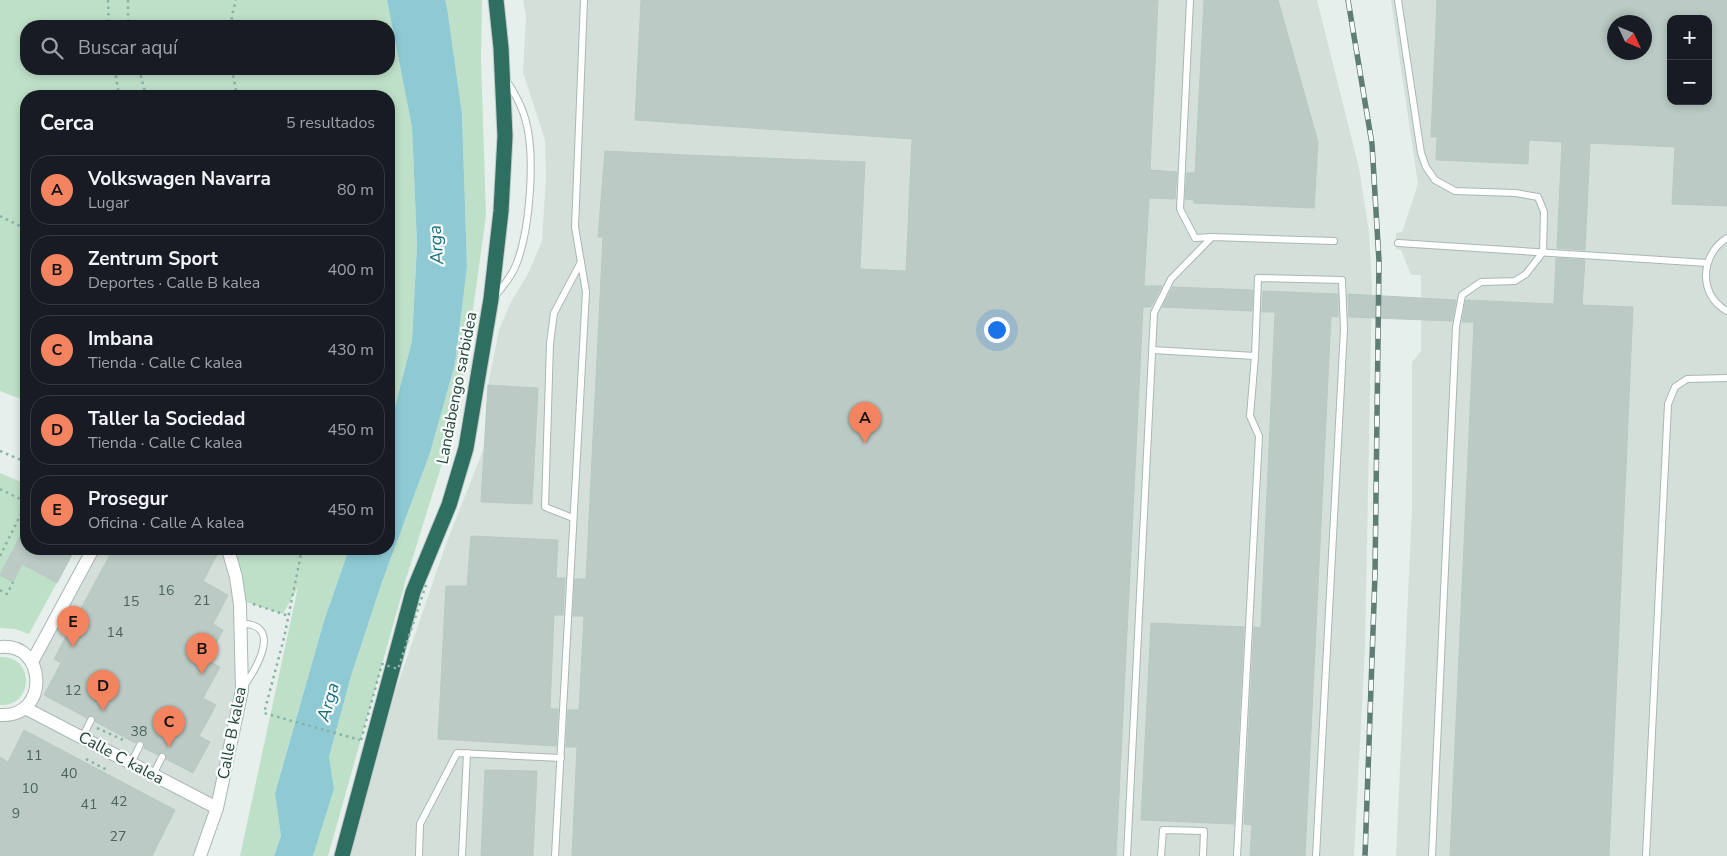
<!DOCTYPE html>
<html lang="es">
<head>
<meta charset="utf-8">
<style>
	body { margin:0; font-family:"Nunito Sans",sans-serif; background:#242831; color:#f1f3f6 }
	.controls { position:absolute; right:15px; top:15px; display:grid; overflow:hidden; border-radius:10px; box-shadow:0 2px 8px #0003 }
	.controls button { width:45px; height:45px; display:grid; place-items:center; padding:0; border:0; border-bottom:1px solid #363941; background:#171b24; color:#f1f3f6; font:25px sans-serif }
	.compass { position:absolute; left:1607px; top:15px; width:45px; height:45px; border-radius:50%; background:#171b24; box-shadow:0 2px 8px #0003; rotate:134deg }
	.you { position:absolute; left:996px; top:329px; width:18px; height:18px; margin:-12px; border:4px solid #fff; border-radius:50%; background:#1a73e8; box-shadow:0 0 0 8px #1a73e833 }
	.badge { display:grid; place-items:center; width:32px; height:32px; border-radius:50%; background:#f4845f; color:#111; font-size:16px; font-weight:700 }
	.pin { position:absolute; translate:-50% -41px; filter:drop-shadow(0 1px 2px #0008) }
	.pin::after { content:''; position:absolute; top:26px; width:18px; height:15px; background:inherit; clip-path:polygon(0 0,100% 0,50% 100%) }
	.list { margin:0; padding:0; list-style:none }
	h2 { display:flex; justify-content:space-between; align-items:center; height:65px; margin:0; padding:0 20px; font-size:21px }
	h2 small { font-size:16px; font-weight:400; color:#9ea1a6 }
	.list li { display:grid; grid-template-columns:32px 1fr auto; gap:15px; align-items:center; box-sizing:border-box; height:70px; margin:0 10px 10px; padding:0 10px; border:1px solid #363941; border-radius:20px }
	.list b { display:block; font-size:19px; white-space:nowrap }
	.list p { margin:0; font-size:16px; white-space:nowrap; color:#9ea1a6 }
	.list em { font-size:16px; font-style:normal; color:#9ea1a6 }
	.icon { flex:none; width:28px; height:28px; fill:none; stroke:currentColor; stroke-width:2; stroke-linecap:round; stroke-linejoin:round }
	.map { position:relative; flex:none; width:1727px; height:856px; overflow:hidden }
	.search { position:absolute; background:#171b24; box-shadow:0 2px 8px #0003; left:20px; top:20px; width:375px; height:55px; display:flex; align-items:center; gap:12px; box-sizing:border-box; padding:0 18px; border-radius:20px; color:#9ea1a6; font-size:19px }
	.panel { position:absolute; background:#171b24; box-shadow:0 2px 8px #0003; left:20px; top:90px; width:375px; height:465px; border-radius:20px }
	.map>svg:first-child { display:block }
	.built { fill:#d4dfda; fill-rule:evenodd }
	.green { fill:#bfe0c8; fill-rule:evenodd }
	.water { fill:#8ec9d4 }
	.building { fill:#bbcac4; stroke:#b8c9c2; fill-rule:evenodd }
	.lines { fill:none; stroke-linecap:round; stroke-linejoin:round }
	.lane-casing { stroke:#a8b8b2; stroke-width:8 }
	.street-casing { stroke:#a8b8b2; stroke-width:14 }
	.highway-casing { stroke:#c2cac8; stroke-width:17 }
	.path { stroke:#86b3a5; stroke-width:2.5; stroke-dasharray:2.5 4; stroke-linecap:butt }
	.lane { stroke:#fff; stroke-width:6 }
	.street { stroke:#fff; stroke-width:12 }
	.highway { stroke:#2f6f62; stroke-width:15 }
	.rail-casing { stroke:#5f7d75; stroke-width:5.5 }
	.rail { stroke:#f7fbf9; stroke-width:4; stroke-dasharray:11; stroke-linecap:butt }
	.path-bridge { stroke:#86b3a5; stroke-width:2.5; stroke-dasharray:2.5 4; stroke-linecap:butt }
	.labels { text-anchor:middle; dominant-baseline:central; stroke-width:4.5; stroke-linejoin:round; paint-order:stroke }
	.number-label { font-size:14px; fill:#4a645c }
	.street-label { font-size:16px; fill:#24423a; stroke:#f7fbf9 }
	.water-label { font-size:18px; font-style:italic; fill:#1c6f80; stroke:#f7fbf9 }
</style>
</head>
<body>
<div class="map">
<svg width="1727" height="856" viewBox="0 0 1727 856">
	<rect width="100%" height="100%" fill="#e6efeb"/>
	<g class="built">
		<path d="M523,0H1317L1359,168L1369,232L1372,286L1365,648L1354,856H339L446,544L484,448L488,385L499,330L511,302L527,276L542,241L546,177L545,140L523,72L526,16Z"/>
		<path d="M1391,0H1727V856H1396L1412,508V362L1421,351V275H1411L1401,250L1396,249V233L1402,232L1418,184ZM1671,19H1708V101H1671ZM1614,22H1644V52H1614Z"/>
		<path d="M93,549H228L230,556L242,690L200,856H0V713L10,714L36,691L32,662Z"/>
	</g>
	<g class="green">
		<path d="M0,0H387L412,127L417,245L412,341L389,430V96H26V401L0,391ZM26,26H389V69H26Z"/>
		<path d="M445,0H482L481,58L486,216L459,409L406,579L328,856H313L334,789L329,757L351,676L382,582L430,453L455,364L467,267L462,114L447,7Z"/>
		<path d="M0,473L26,484V549H75L29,634L15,629L0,628Z"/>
		<path d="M236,549H349L324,621L275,792L281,836L274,856H240L298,587L283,614L246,602Z"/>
		<path d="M0,657C35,655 34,707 0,705Z"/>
	</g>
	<path class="water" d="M387,0H445L447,7L462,114L467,267L455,364L430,453L382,582L351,676L329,757L334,789L313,856H274L281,836L275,793L324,621L349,549H389V430L412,341L417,245L412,127Z"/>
	<g class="building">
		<path d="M641,0H1158L1150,170L1177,172L1175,199L1149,198L1144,286H1162L1151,307H1143L1116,856H572L577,747H566L568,710H579L584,616H573L575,579H586L603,237H598L605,151L687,155L865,162L860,269L906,271L912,139L635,120Z"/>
		<path d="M1204,0H1278L1318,142L1314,208L1194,203V200L1185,199L1187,173H1195Z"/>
		<path d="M1437,0H1727V206L1672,204L1675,147L1590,143L1585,250L1557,248L1562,142L1529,140L1528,164L1436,160L1437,137H1431ZM1671,19H1708V101H1671ZM1614,22H1644V52H1614Z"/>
		<path d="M1556,258L1585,260L1582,305L1633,307L1609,856H1450L1474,322H1462L1466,300L1554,304Z"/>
		<path d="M1173,287L1253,290L1252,311L1162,307Z"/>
		<path d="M1263,291L1338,294V317L1331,316L1305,856H1250L1252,825L1244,824L1254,627L1261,628L1275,312H1262Z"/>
		<path d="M1348,294L1456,300L1452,321L1349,317Z"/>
		<path d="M488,385L538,388L532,504L481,502Z"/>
		<path d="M26,525V549H75L57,583L22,564L13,582L0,575Z"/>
		<path d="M471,536L558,540L556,578H565L563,615H554L550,709H558L556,746L438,739L446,586H467Z"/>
		<path d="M113,549H220L203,581L228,595L213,624L223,630L207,660L220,667L203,698L216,705L199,736L210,742L193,773L166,759L165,753L161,752L158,755L144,748L145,744L143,741L139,740L135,743L96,722L94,716L90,715L87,718L44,695L61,663L54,659Z"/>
		<path d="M1151,623L1244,627L1234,824L1141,820Z"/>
		<path d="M24,730L175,810L152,856H0V757L8,762Z"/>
		<path d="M485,770L537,771L533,856H481Z"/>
	</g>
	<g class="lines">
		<defs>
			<g id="lane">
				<path d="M1190,0L1180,209L1195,238L1212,237"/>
				<path d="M1398,0L1421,153L1426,167L1435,180L1455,191L1516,193L1538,197L1544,212L1543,252L1526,274L1515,281L1481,282L1462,295L1456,327L1432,856"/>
				<path d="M1727,238C1700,255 1698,295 1727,311"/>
				<path d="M1398,243L1707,263"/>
				<path d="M494,297C503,287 511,277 516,265C530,230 536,154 525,118C521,104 514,92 506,80"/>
				<path d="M1153,350L1255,356"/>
				<path d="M573,518L545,507L550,343L554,313L581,262"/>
				<path d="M240,623C244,624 249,624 252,625C279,633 253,673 244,686"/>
				<path d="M82,738L91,720"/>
				<path d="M131,763L140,745"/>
				<path d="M153,775L162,757"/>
				<path d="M419,856L420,824L457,753L561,758"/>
				<path d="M462,856L467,753"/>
				<path d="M555,856L586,292L575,227L584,0"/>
				<path d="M1127,856L1154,313L1171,279L1212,237L1334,241"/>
				<path d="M1161,856L1163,830L1204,831L1203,856"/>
				<path d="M1237,856L1259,436L1250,416L1255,356L1258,278L1342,280L1344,329L1316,856"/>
				<path d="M1646,856L1668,404L1675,387L1687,379L1727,378"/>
			</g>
			<g id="street">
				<path d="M0,647C46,641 51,718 0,715"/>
				<path d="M32,662L93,549"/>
				<path d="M25,708L217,808"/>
				<path d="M200,856L217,808L242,690L240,605L236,577L228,549"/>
			</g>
			<path id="highway" d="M342,856L413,592L449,505L466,448L491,299L501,211L505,136L501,48L496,0"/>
		</defs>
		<use href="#lane" class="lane-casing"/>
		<use href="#street" class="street-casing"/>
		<use href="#highway" class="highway-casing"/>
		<g class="path">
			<path d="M108,0L109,26"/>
			<path d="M128,0V19L129,26"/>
			<path d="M231,26L232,15L236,0"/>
			<path d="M115,69L119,96"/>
			<path d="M139,69L146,96"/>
			<path d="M232,69L237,96"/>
			<path d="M0,216L26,229"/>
			<path d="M0,451L26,462"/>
			<path d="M0,489L26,502"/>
			<path d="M302,549L284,638L264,713L360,740"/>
			<path d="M0,556L26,504"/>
			<path d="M0,590L7,594L13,582"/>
			<path d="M253,604L289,616"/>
			<path d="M97,728L123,740"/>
			<path d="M86,759L107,770"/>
		</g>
		<use href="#lane" class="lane"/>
		<use href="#street" class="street"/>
		<use href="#highway" class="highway"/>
		<defs>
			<path id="rail" d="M1348,0L1372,144L1379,261L1375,575L1365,856"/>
		</defs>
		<use href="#rail" class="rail-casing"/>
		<use href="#rail" class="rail"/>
		<path class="path-bridge" d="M361,740L382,664L398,669L426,585"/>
	</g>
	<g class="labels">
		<g class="number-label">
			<text x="166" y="590">16</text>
			<text x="202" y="600">21</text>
			<text x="131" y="601">15</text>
			<text x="115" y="632">14</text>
			<text x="73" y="690">12</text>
			<text x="139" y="731">38</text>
			<text x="34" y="755">11</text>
			<text x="69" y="773">40</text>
			<text x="30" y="788">10</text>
			<text x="119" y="801">42</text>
			<text x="89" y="804">41</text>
			<text x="16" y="813">9</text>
			<text x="118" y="836">27</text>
		</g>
		<g class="street-label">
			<text transform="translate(457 388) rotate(-79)">Landabengo sarbidea</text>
			<text transform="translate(232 733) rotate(-79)">Calle B kalea</text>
			<text transform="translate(121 758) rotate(28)">Calle C kalea</text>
		</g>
		<g class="water-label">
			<text transform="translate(436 245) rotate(-94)">Arga</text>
			<text transform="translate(328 702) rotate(-74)">Arga</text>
		</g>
	</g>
</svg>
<div class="controls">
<button>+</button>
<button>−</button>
</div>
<svg class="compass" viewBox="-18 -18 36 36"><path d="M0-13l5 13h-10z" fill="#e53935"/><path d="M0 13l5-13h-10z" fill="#9ea1a6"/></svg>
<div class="you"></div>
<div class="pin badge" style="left:865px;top:443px">A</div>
<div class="pin badge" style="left:202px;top:674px">B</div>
<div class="pin badge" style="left:169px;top:747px">C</div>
<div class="pin badge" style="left:103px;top:711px">D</div>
<div class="pin badge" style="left:73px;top:647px">E</div>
<div class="search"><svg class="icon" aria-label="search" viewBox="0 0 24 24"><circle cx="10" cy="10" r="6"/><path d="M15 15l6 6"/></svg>Buscar aquí</div>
<section class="panel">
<h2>Cerca<small>5 resultados</small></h2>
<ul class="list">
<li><span class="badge">A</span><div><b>Volkswagen Navarra</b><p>Lugar</p></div><em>80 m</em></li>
<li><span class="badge">B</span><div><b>Zentrum Sport</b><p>Deportes · Calle B kalea</p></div><em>400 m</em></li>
<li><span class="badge">C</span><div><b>Imbana</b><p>Tienda · Calle C kalea</p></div><em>430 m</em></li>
<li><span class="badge">D</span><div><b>Taller la Sociedad</b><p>Tienda · Calle C kalea</p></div><em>450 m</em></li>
<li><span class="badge">E</span><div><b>Prosegur</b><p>Oficina · Calle A kalea</p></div><em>450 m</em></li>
</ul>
</section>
</div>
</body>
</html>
